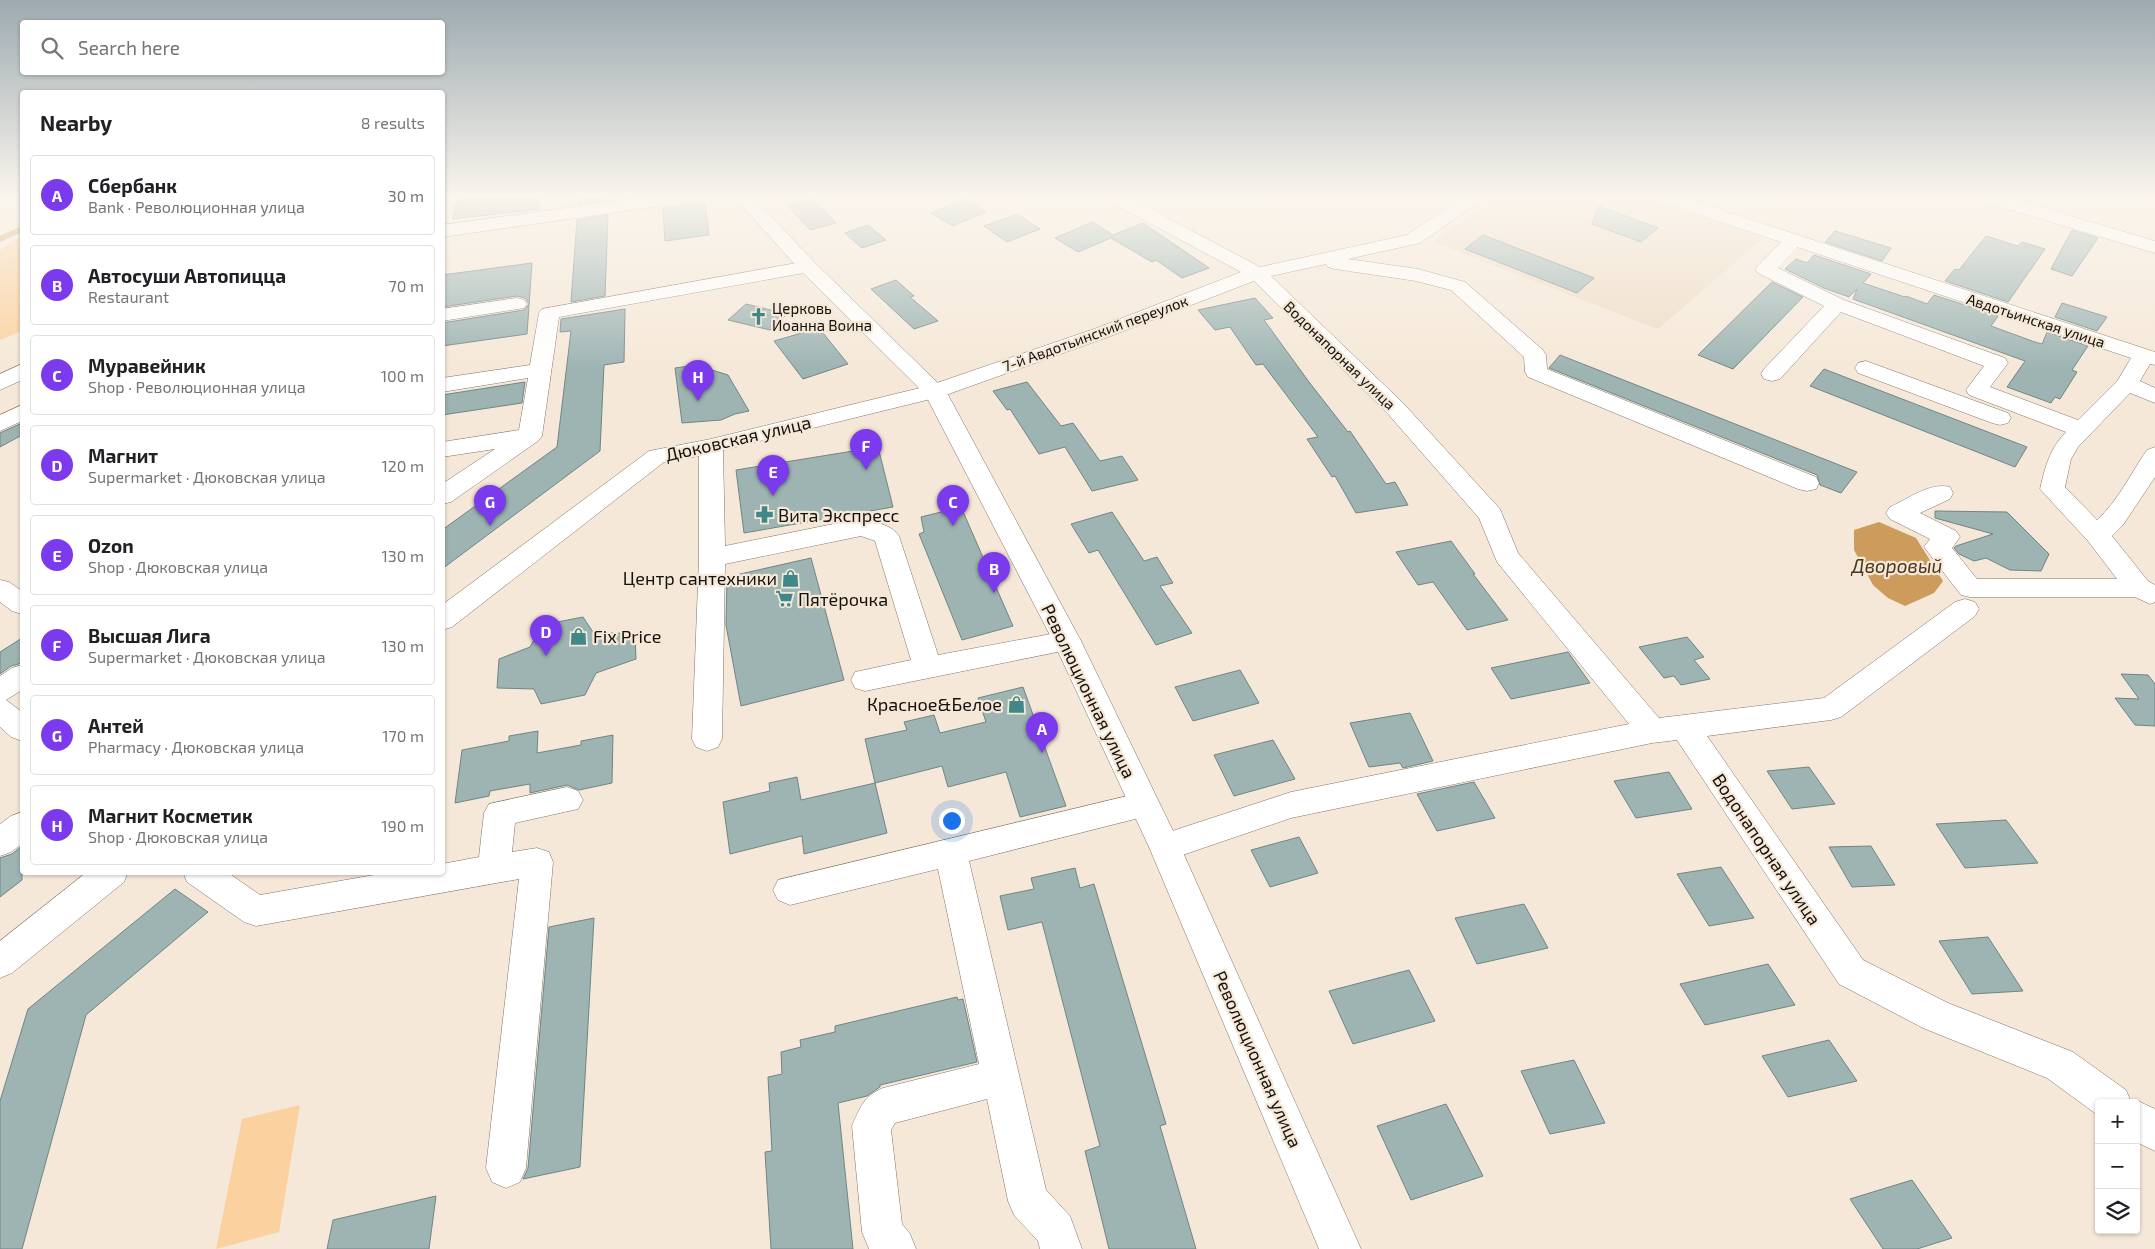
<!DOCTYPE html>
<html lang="en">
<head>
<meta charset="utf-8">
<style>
	body { margin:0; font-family:"Exo 2",sans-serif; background:#f6f6f6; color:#202124 }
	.controls { position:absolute; right:15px; bottom:15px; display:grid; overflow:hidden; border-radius:5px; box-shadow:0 1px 4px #0004 }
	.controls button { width:45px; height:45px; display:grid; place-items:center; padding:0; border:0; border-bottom:1px solid #e0e0e0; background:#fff; color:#202124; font:25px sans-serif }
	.you { position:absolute; left:951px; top:820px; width:18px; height:18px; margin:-12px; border:4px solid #fff; border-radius:50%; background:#1a73e8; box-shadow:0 0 0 8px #1a73e833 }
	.badge { display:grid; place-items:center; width:32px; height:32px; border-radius:50%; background:#7c3aed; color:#fff; font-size:16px; font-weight:700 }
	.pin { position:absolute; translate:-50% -41px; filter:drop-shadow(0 1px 2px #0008) }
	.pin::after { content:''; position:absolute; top:26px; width:18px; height:15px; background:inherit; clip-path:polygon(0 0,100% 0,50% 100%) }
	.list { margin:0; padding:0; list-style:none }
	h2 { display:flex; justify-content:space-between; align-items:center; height:65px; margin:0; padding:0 20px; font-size:21px }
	h2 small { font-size:16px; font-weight:400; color:#757577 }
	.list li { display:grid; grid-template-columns:32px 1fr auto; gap:15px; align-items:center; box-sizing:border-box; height:80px; margin:0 10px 10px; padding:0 10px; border:1px solid #e0e0e0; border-radius:5px }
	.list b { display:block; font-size:19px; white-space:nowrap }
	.list p { margin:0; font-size:16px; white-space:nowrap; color:#757577 }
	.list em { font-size:16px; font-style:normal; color:#757577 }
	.icon { flex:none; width:28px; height:28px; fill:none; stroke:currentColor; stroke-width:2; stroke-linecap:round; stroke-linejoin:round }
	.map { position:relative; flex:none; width:2155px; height:1249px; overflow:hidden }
	.search { position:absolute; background:#fff; box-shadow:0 1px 4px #0004; left:20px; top:20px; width:425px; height:55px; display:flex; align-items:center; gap:12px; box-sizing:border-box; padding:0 18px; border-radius:5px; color:#757577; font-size:19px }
	.panel { position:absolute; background:#fff; box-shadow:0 1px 4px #0004; left:20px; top:90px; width:425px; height:785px; border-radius:5px }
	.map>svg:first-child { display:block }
	.built { fill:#eedcc6 }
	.green { fill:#fbd19f }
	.water { fill:#cd9b5b }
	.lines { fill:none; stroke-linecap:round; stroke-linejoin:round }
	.stream { stroke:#cd9b5b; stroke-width:5.5 }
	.building { fill:#9db4b3; stroke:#708585 }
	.minor-casing { stroke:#807467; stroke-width:1 }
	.major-casing { stroke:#807467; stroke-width:1 }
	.minor { fill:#fff; fill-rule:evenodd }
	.major { fill:#fff; fill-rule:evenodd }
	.labels { text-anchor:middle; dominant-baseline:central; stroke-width:4.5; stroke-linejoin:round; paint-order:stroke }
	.far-poi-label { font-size:15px; fill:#15110b; stroke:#f5e8d8; text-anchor:start }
	.far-street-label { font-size:15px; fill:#15110b; stroke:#f5e8d8 }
	.street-label { font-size:18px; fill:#15110b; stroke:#f5e8d8 }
	.poi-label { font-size:18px; fill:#15110b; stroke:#f5e8d8; text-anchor:start }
	.water-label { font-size:19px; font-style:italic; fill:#4b3619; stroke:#f5e8d8 }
</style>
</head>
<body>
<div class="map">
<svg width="2155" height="1249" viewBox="0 0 2155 1249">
	<rect width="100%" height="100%" fill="#f5e8d8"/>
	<path class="built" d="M1496,196H1639L1763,238L1658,329L1433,242Z"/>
	<g class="green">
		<path d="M22,236V331L0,340V250Z"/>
		<path d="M300,1105L279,1232L216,1249L242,1119Z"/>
	</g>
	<path class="water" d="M1879,522L1916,538L1943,581L1934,593L1905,606L1888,598L1873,585L1854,550V530Z"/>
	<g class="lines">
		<path class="stream" d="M0,239L22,229"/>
	</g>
	<g class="building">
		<path d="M458,196H539V209L453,219Z"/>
		<path d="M579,196H602V201L578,205Z"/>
		<path d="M813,199L836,223L810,230L788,206Z"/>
		<path d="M964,199L986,212L953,226L931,213Z"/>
		<path d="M705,203L709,235L665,241L663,208Z"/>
		<path d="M1599,206L1658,228L1641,242L1592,224Z"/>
		<path d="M1017,214L1040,229L1007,242L984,226Z"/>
		<path d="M608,215L605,296L571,302L577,220Z"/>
		<path d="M1093,222L1113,235L1143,223L1209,268L1182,278L1156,260L1152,262L1111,238L1078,252L1055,238Z"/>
		<path d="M868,225L886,240L862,248L845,233Z"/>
		<path d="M2072,230L2098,238L2072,276L2051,269Z"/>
		<path d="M1835,231L1891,248L1882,261L1825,242Z"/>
		<path d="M1483,235L1594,278L1577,293L1465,249Z"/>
		<path d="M1986,236L2018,246L2022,242L2045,249L2008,302L1945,281L1955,269L1959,270Z"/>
		<path d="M1814,255L1871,274L1863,283L1905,297L1906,296L1927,304L1934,295L1998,316L1991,326L2035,342L2042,344L2047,332L2088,346L2072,370L2077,372L2060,399L2055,397L2051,403L2007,387L2025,361L1853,299L1857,289L1849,297L1824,288L1785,269L1796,259L1807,263Z"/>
		<path d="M532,263L527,334L442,346V323L524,310L529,304L525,298L517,296L442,307V275Z"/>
		<path d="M896,280L914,296L910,297L938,321L914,329L871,289Z"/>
		<path d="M1772,282L1803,297L1733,369L1698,355Z"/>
		<path d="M1255,298L1273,318L1264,320L1309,382L1348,432L1350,431L1386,484L1395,482L1408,505L1356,513L1335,476L1332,477L1307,439L1318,437L1263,364L1256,365L1230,327L1215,330L1198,310Z"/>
		<path d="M2062,303L2107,317L2097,331L2055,317Z"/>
		<path d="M746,304L787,314L770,330L728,320Z"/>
		<path d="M625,309L624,362L604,365L600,451L442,569V530L557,447L571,331L560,332L561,319Z"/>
		<path d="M819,328L848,364L803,379L774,341Z"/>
		<path d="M1560,355L1857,472L1841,493L1820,485L1817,475L1549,368Z"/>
		<path d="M696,365L728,375L749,411L735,414L721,420L682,423L675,368Z"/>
		<path d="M1824,369L2027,447L2015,467L1810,386Z"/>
		<path d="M525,382L522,403L442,415V395Z"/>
		<path d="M1027,382L1061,426L1073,423L1100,461L1122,456L1138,480L1092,491L1065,447L1039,454L1010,409L1007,410L993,391Z"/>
		<path d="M22,423V435L0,447V433Z"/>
		<path d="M878,447L893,507L744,533L736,470Z"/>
		<path d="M961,507L1013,626L962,640L919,534L924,532L921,517Z"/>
		<path d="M1935,511L2007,512L2049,554L2041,571L2010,570L1986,558L1974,561L1959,554L1954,548L1956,546L1993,534L1935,518Z"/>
		<path d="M1112,512L1144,561L1157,557L1173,583L1160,586L1192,633L1156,645L1098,550L1089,553L1071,524Z"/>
		<path d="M1451,541L1475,574H1473L1508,620L1467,630L1433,582L1418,585L1396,552Z"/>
		<path d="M811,558L844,680L741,706L726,625L727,577Z"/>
		<path d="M583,617L593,632L635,634L636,659L596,673L585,695L541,704L534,689L497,688L499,659L530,647L542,625Z"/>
		<path d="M1687,637L1704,657L1694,660L1710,679L1681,685L1674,676L1664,678L1639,647Z"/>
		<path d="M22,638V663L11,666L0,674V652Z"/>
		<path d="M1568,652L1590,683L1511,699L1491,668Z"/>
		<path d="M1240,670L1259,703L1193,721L1175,687Z"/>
		<path d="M2121,674L2148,675L2155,684V726L2135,725L2115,698L2139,699Z"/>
		<path d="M1023,687L1066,806L1020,817L1006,772L948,787L942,766L875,783L865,739L907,730L904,722L934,715L940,733L986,722L978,698Z"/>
		<path d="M1410,713L1433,761L1403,768L1400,763L1369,767L1350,723Z"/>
		<path d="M538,731L537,753L581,745V741L613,735L612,783L579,790L567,785L530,793V784L490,791L489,796L455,803L462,750L509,741V736Z"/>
		<path d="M1273,740L1295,779L1234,796L1214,755Z"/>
		<path d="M1809,767L1835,804L1792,809L1767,771Z"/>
		<path d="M1669,772L1692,809L1636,818L1614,781Z"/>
		<path d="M797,777L801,800L875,783L887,833L804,854L802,836L730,854L723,802L770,791L769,783Z"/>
		<path d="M1474,782L1495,818L1437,831L1417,794Z"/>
		<path d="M2006,820L2038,863L1965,868L1936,824Z"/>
		<path d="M1299,837L1318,873L1270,887L1251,850Z"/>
		<path d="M22,846V880L0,897V858L12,854Z"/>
		<path d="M1871,846L1895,885L1852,887L1829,847Z"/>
		<path d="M1721,867L1754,918L1709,926L1677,874Z"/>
		<path d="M1075,868L1080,888L1094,884L1166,1124L1160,1126L1196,1249H1109L1085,1151L1100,1146L1042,922L1008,930L1000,896L1034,889L1031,878Z"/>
		<path d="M175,889L208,912L86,1015L22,1249H0V1101L28,1009Z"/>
		<path d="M1524,904L1548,948L1477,964L1455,918Z"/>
		<path d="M594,918L580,1167L523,1179L528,1168L549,927Z"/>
		<path d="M1988,937L2023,991L1972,994L1939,941Z"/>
		<path d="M1768,964L1795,1005L1705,1025L1680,984Z"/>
		<path d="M1409,970L1435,1021L1353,1044L1329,991Z"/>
		<path d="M957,997L958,1000L963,999L977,1062L880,1085V1087L867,1096L838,1103L853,1249H771L765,1152L772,1151L768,1077L782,1074L781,1052L801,1047L800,1040L835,1032V1026Z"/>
		<path d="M1829,1040L1857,1081L1788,1097L1762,1056Z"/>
		<path d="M1574,1060L1605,1123L1550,1134L1521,1071Z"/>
		<path d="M1446,1104L1483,1176L1411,1200L1377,1126Z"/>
		<path d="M1912,1180L1952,1238L1917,1249H1883L1850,1199Z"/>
		<path d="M436,1196L429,1249H327L333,1220Z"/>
	</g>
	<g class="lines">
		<defs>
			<g id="minor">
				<path d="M442,196H453L450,200L442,202Z"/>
				<path d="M655,196H704L701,200L695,201L442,237V225Z"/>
				<path d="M1103,196H1126L1260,267L1407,235L1464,196H1485L1482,200L1420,243L1348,259L1418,269L1465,282L1543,350L1546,355L1547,369L1816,477L1819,483L1816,489L1807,491L1798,489L1528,377L1525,372L1524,357L1451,290L1416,281L1335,269L1328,267L1326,264L1271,276L1404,404L1500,509L1518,553L1659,718L1824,698L1955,602L1965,599L1975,602L1979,609L1975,616L1841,717L1831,720L1707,736L1863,960L1948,1003L2073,1052L2126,1090L2131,1102L2136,1100L2155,1109V1151L2136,1142V1103H2099V1116L2047,1078L1923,1028L1839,984L1677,740L1652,743L1291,818L1165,861L1154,857L1149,847L1154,837L1291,792L1629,724L1497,562L1479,518L1388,414L1254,281L1108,337L943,396L723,450L725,546L863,518C875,522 892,525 899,536L938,655L1067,631L1077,634L1081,641L1077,648L865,691L855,688L851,680L855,672L911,660L875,541L861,536L725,564L722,739L718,747L707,751L696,747L692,739L699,558V456L664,462L452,627L442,630V605L649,451L711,439L928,386L1094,329L1241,272L1106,200Z"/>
				<path d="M1652,196H1679L2155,352V365L2150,364L2140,381L2155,388V403L2130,393L2078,447L2071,459L2065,487L2097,520C2118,501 2131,473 2147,450L2155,447V477L2123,525L2112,536L2148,581L2155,585V602L2150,604L2135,597H1970L1961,595L1924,547L1930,539L1890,519L1886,513L1890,507C1908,499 1930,482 1950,487L1953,493L1950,499L1920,513L1956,531L1960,537L1952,548L1977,579H2117L2088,541L2040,489C2045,467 2050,448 2066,432L1969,395L1966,390L1984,366L1841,312L1780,379L1772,381L1764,379L1761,374L1764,369L1824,306L1758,273L1755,269L1781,242L1655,200ZM1797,247L2131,358L2118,380L2078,420L1990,387L2008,363L2005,358L1844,300L1778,268Z"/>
				<path d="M1974,196H2003L2155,241V253L1977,200Z"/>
				<path d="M808,261L815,263L818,267L815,271L559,317L542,436L538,441L451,502L442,504V484L495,449L442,457V442L519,430L528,378L442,392V378L530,365L539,313L542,309Z"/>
				<path d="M517,298L524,300L527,304L524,308L442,321V309Z"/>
				<path d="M1866,361L2008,413L2011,418L2008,423L2000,425L1992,423L1858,373L1855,368L1858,363Z"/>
				<path d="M22,364V380L0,390V374Z"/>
				<path d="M22,405V421L0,431V415Z"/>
				<path d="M0,580L9,582L22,591V614L12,611L0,602Z"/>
				<path d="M22,665V690L6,700L22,712V741L11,737L0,727V676L12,668Z"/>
				<path d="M567,787L578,791L583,800L578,809L515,823L512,852L537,848L549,852L553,862L526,1168L520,1182L506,1188L492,1182L486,1168L519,879L256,926L244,922L187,882L183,872H227L260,895L391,872H442V864L479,857L484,813L489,804Z"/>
				<path d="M1144,792L1155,796L1160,805L1155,814L969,861L1046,1190L1070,1216L1082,1249H1040L1038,1241L1014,1215L1008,1201L987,1099L895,1123L891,1130L902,1224L910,1234L916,1249H869L862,1232L852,1126C860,1107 864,1096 883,1088L979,1064L938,869L790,905L778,900L773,890L778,880Z"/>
				<path d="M22,812V844L11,852L0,856V824L11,816Z"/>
				<path d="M87,872H128L124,882L12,973L0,978V941Z"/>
			</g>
			<path id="major" d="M733,196H752L815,263L946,391L1081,641L1176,837L1361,1249H1319L1149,847L1053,641L925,394L801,271Z"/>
		</defs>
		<use href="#minor" class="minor-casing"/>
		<use href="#major" class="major-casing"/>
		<use href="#minor" class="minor"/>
		<use href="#major" class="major"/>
	</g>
	<linearGradient id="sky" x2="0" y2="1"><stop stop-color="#9daab0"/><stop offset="0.53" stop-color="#faf5ed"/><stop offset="1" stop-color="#faf5ed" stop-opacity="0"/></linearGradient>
	<rect width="2155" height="371" fill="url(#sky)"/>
	<defs>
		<symbol id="church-bare" viewBox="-9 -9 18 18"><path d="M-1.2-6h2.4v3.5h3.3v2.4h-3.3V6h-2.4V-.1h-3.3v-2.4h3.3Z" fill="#3f8887" stroke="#f5e8d8" stroke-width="2.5" paint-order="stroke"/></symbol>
		<symbol id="pharmacy-bare" viewBox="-9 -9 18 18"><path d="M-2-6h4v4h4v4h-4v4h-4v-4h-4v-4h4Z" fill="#3f8887" stroke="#f5e8d8" stroke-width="2.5" paint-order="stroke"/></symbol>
		<symbol id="shop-bare" viewBox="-9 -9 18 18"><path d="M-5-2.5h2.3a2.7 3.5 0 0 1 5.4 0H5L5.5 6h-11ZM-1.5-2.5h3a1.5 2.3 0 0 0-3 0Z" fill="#3f8887" stroke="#f5e8d8" stroke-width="2.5" paint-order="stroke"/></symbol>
		<symbol id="supermarket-bare" viewBox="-9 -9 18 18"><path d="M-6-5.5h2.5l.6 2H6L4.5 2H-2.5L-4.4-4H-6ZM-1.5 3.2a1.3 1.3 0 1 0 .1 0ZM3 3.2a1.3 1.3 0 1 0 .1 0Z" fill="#3f8887" stroke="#f5e8d8" stroke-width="2.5" paint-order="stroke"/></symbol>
	</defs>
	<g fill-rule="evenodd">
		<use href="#church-bare" x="746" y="304" width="25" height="25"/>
		<use href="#pharmacy-bare" x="752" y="502" width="25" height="25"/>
		<use href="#shop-bare" x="778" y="566" width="25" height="25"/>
		<use href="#supermarket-bare" x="772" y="586" width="25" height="25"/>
		<use href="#shop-bare" x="566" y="624" width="25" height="25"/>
		<use href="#shop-bare" x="1004" y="692" width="25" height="25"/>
	</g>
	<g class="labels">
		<g class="far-poi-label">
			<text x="772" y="308">Церковь<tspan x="772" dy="17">Иоанна Воина</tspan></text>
		</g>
		<g class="far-street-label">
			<text transform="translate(2036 320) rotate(18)">Авдотьинская улица</text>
			<text transform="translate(1095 333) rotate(-20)">7-й Авдотьинский переулок</text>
			<text transform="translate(1340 355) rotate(44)">Водонапорная улица</text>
		</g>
		<g class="street-label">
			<text transform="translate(738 438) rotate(-13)">Дюковская улица</text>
			<text transform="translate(1089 691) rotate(64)">Революционная улица</text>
			<text transform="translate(1767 849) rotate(56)">Водонапорная улица</text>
			<text transform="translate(1258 1059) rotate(66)">Революционная улица</text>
		</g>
		<g class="poi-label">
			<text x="778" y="515">Вита Экспресс</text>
			<text x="777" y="578" text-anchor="end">Центр сантехники</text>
			<text x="798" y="599">Пятёрочка</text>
			<text x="593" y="636">Fix Price</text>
			<text x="1002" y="704" text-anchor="end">Красное&amp;Белое</text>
		</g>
		<g class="water-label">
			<text x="1897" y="565">Дворовый</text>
		</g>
	</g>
</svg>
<div class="controls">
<button>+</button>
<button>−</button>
<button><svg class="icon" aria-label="layers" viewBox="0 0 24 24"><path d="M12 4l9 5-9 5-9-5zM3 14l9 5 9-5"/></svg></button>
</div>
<div class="you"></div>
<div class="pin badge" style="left:1042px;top:753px">A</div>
<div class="pin badge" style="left:994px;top:593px">B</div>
<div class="pin badge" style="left:953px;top:526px">C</div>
<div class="pin badge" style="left:546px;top:656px">D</div>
<div class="pin badge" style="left:773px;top:496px">E</div>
<div class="pin badge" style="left:866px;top:470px">F</div>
<div class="pin badge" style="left:490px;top:526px">G</div>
<div class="pin badge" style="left:698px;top:401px">H</div>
<div class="search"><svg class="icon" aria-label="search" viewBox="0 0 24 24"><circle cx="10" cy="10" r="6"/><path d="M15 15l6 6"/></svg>Search here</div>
<section class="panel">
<h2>Nearby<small>8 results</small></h2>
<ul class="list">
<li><span class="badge">A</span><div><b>Сбербанк</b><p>Bank · Революционная улица</p></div><em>30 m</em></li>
<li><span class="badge">B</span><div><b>Автосуши Автопицца</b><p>Restaurant</p></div><em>70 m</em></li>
<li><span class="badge">C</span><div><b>Муравейник</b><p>Shop · Революционная улица</p></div><em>100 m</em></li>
<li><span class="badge">D</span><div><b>Магнит</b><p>Supermarket · Дюковская улица</p></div><em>120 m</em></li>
<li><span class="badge">E</span><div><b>Ozon</b><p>Shop · Дюковская улица</p></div><em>130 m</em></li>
<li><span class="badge">F</span><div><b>Высшая Лига</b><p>Supermarket · Дюковская улица</p></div><em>130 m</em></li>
<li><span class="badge">G</span><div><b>Антей</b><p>Pharmacy · Дюковская улица</p></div><em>170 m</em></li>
<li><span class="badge">H</span><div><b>Магнит Косметик</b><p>Shop · Дюковская улица</p></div><em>190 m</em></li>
</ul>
</section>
</div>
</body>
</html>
